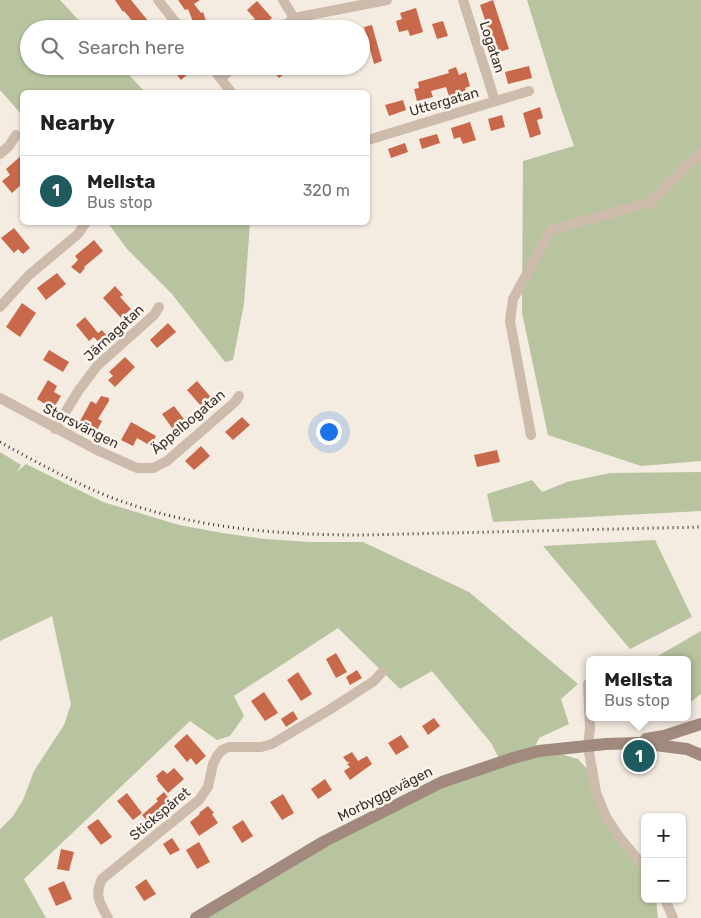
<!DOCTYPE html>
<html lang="en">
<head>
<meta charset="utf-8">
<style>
	body { margin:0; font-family:Rubik,sans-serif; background:#f2f2f2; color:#222 }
	.controls { position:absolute; right:15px; bottom:15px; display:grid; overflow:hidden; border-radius:8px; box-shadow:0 1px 4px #0004 }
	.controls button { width:45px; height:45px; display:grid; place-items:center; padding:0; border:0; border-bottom:1px solid #e0e0e0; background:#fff; color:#222; font:25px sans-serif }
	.you { position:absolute; left:328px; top:431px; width:18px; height:18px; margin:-12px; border:4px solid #fff; border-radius:50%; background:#1a73e8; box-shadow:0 0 0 8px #1a73e833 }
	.badge { display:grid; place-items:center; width:32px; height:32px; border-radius:50%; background:#1f5a5e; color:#fff; font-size:16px; font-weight:700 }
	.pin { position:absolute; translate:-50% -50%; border:2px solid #fff; box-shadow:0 1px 5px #0006 }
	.popup { position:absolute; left:586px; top:656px; width:105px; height:65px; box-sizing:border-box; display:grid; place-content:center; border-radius:8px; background:#fff; filter:drop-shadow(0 1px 4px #0005); font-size:16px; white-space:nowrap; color:#767676 }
	.popup b { font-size:19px; color:#222 }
	.popup::after { content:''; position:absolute; left:50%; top:100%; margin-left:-10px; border:10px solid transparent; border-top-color:#fff }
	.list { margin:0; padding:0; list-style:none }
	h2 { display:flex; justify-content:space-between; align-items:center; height:65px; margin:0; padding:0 20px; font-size:21px }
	h2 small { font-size:16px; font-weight:400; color:#767676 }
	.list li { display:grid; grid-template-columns:32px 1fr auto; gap:15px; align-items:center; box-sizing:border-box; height:70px; padding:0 20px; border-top:1px solid #e0e0e0 }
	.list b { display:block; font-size:19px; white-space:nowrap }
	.list p { margin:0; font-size:16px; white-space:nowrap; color:#767676 }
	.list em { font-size:16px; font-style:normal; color:#767676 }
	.icon { flex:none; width:28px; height:28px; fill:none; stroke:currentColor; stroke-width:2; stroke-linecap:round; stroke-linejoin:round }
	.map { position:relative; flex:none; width:701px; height:918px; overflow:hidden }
	.search { position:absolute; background:#fff; box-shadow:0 1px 4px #0004; left:20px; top:20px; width:350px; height:55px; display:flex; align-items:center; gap:12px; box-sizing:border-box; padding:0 18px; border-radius:28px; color:#767676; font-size:19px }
	.panel { position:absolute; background:#fff; box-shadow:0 1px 4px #0004; left:20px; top:90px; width:350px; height:135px; border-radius:8px }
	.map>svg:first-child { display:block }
	.green { fill:#b8c4a0 }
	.building { fill:#c8694b }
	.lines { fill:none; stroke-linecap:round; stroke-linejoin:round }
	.street { stroke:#cdbbac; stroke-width:10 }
	.secondary { stroke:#a18a7d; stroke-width:12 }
	.rail { stroke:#3b302b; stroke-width:3; stroke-dasharray:1 4; stroke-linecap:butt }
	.labels { text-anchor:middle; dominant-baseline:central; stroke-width:5; stroke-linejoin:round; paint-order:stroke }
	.street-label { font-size:14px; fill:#3b302b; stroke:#fbf5ee }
</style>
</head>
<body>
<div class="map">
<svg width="701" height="918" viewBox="0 0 701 918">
	<rect width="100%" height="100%" fill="#f4ebe1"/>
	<g class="green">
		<path d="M0,0H60L87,29H29V66H121L145,92H22V115L0,90Z"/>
		<path d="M527,0H701V461L641,466L548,435L522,313L523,161L574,146L555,91Z"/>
		<path d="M108,223H250L244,304L233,360L225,362L172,294L127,249Z"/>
		<path d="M0,452L21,465L17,472L26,464L103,502L179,525L222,533L265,539L310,542H363L469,592L578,684L561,699L569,724L539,738L534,749L550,751L578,759L588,770L594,793L645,868V899H656L658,918H196L325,841L501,762L491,743L432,671L400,689L338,628L234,696L244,716L230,736L217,740L190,721L24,879L46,918H0V829L13,816L23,800L34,771L64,725L71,704L52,616L0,641Z"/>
		<path d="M701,472V511L493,522L487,494L532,480L542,492L567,482L610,473Z"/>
		<path d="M655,540L692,617L630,649L543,546Z"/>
		<path d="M701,631V694L688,704V660H651Z"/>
	</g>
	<g class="building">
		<path d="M115,0H131L149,22L142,29H139L124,11L123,12Z"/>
		<path d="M178,0H200L194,4L201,13L203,12L208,26L196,29L188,9L185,10Z"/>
		<path d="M493,0L509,49L496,53L480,5Z"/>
		<path d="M257,1L272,18L258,29H243L255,19L247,10Z"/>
		<path d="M416,8L423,32L410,36L408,30L399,32L396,21L402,19L400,13Z"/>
		<path d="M443,21L448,36L437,39L432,24Z"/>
		<path d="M372,25L382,61L374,64L364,27Z"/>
		<path d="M170,66H185L190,72L181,80Z"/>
		<path d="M269,66H294L279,78Z"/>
		<path d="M529,66L532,78L508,84L505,72Z"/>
		<path d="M456,67L459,75L466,72L470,86L465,88L468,99L452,105L446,87L431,91L433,97L417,101L414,89L419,88L418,82L449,73L448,70Z"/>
		<path d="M403,100L406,110L389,116L385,105Z"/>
		<path d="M540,107L543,118L537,120L541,134L530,138L523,113Z"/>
		<path d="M502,115L505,127L491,131L488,119Z"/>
		<path d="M470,122L476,140L463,144L460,137L454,139L451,128Z"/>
		<path d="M437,134L440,143L422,149L419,139Z"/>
		<path d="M405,143L408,152L391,158L388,149Z"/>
		<path d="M22,155V184L12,193L2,181L10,175L6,169Z"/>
		<path d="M14,228L30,248L23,254L18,249L14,253L1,238Z"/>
		<path d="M94,240L103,251L84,267L85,268L80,274L71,267L78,260L75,256Z"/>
		<path d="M57,273L66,284L46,300L37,288Z"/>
		<path d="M115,286L123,295L120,297L131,309L121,318L103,298Z"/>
		<path d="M22,303L36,313L20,337L6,327Z"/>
		<path d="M85,317L98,333L102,330L108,337L100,344L94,337L89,341L76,325Z"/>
		<path d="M168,323L176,332L157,348L150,340Z"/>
		<path d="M49,350L69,362L63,372L43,360Z"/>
		<path d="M125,357L135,367L115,387L108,380L113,376L109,372Z"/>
		<path d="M48,380L57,386L54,392L61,396L53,409L37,399Z"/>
		<path d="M197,381L215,402L208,408L204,403L201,406L187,390Z"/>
		<path d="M101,396L109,398V401L98,419L102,421L97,430L80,421L91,401L96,404Z"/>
		<path d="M174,406L184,419L172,428L162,414Z"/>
		<path d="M242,417L250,425L233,440L225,432Z"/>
		<path d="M131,422L156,436L151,446L137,438L133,446L121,440Z"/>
		<path d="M201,446L210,456L194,470L185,461Z"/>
		<path d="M497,450L500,462L477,467L474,455Z"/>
		<path d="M336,653L347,672L336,678L326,659Z"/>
		<path d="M357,670L362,678L350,685L346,677Z"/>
		<path d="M298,672L312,694L301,701L287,680Z"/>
		<path d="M264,692L278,713L265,721L251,701Z"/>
		<path d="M293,711L298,719L286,727L281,719Z"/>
		<path d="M434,718L440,726L428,735L422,726Z"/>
		<path d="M187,734L206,756L196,765L191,758L187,762L174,746Z"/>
		<path d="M401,735L409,747L396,755L388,743Z"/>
		<path d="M352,752L358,761L367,756L372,764L350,780L344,771L350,767L347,764L350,762H347L343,757Z"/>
		<path d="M174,768L184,779L168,793L157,780L158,779L156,776L163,770L167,774Z"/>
		<path d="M325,779L332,790L318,799L311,789Z"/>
		<path d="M164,792L173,804L149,823L142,815L158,801L156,799Z"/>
		<path d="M127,793L142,813L133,820L117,801Z"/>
		<path d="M283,794L294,813L282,820L270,802Z"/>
		<path d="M208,806L214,813L212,814L218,823L199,836L190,822L200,814L199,813Z"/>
		<path d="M98,819L112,837L101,845L87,827Z"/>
		<path d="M243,820L253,836L242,843L232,827Z"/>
		<path d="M172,838L180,850L170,855L163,844Z"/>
		<path d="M199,842L210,862L197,869L186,850Z"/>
		<path d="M61,849L74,852L69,871L57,869Z"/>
		<path d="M146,879L156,894L144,901L135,887Z"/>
		<path d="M64,881L72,899L56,906L48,888Z"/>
	</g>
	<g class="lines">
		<g class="street">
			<path d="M158,0L181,29"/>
			<path d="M283,0L294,18"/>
			<path d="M463,0L495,101"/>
			<path d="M281,29L294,18L387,0"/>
			<path d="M211,66L231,92"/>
			<path d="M221,78L235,66"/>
			<path d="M368,140L529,91"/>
			<path d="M0,154L9,146L16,135"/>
			<path d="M0,307L29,275L78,234L86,222"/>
			<path d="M0,398L99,451L137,468H153L167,461L235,402L239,396"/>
			<path d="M55,429L79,390L97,366L154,315L159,307"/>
			<path d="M531,435L510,321L513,299L551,230L651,202L701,152"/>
			<path d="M588,684L590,728L588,746L596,792L606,817L620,838L645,868"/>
			<path d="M665,899L673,918"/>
			<path d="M108,918C100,903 94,896 102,879L199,800L208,787L213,764L217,756L222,750L229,747H261L272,744L329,710L374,681L382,672"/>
		</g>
		<g class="secondary">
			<path d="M646,739L664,736L701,724"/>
			<path d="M196,918L325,841L442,782L513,758L539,751L606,744L639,743L687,749L701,755"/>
		</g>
		<path class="rail" d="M0,442C34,461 69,480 105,495C187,528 276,535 363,535L701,527"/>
	</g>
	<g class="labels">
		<g class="street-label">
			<text transform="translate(492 47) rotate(72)">Logatan</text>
			<text transform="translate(444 102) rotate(-16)">Uttergatan</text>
			<text transform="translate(114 333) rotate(-43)">Järnagatan</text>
			<text transform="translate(188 422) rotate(-40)">Äppelbogatan</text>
			<text transform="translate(81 426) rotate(27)">Storsvängen</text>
			<text transform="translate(385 794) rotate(-27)">Morbyggevägen</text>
			<text transform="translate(160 814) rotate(-40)">Stickspåret</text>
		</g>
	</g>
</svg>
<div class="controls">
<button>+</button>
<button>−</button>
</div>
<div class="you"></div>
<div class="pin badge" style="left:639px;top:756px">1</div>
<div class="popup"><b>Mellsta</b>Bus stop</div>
<div class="search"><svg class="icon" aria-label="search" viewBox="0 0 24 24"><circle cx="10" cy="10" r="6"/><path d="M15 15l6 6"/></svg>Search here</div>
<section class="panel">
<h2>Nearby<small></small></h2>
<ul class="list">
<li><span class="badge">1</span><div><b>Mellsta</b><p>Bus stop</p></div><em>320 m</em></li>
</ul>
</section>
</div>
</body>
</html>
